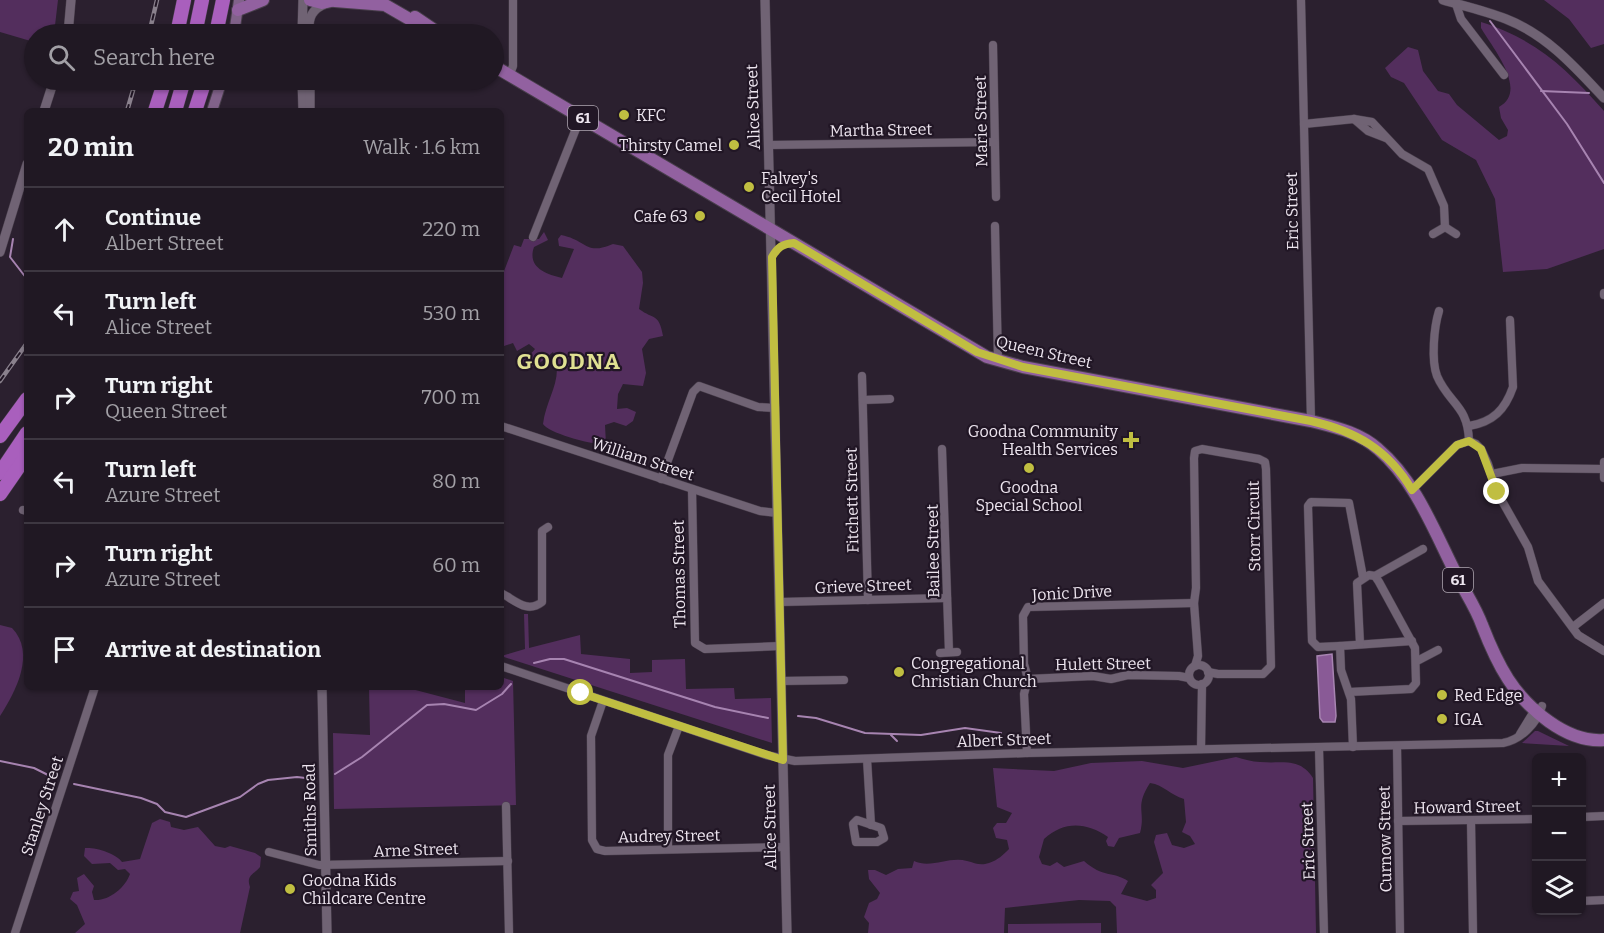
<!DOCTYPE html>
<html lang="en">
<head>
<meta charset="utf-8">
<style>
	body { margin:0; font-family:Bitter,serif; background:#28212b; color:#f1f3f6 }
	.controls { position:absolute; right:18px; bottom:18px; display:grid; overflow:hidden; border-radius:9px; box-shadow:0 2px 4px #0004 }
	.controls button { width:54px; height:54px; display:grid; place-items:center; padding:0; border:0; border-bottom:2px solid #3d3741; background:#201823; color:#f1f3f6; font:30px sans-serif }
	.stop { position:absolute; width:18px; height:18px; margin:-14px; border:4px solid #c0be41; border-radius:50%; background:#fff }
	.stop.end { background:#c0be41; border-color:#fff; box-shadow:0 2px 6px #0008 }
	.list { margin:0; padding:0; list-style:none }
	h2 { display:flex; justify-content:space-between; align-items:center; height:78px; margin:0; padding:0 24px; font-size:26px }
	h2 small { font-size:20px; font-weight:400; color:#a2a0a6 }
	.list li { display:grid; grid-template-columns:39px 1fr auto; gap:18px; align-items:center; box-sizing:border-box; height:84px; padding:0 24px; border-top:2px solid #3d3741 }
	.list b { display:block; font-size:22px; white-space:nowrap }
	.list p { margin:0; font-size:20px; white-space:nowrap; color:#a2a0a6 }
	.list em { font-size:20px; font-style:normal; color:#a2a0a6 }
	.icon { flex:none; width:33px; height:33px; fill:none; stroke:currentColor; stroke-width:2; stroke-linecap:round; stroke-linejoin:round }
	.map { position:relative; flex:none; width:1604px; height:933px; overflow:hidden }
	.search { position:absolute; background:#201823; box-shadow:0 2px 4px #0004; left:24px; top:24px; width:480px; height:66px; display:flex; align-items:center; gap:15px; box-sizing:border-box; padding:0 21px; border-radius:33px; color:#a2a0a6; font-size:22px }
	.panel { position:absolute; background:#201823; box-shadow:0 2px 4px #0004; left:24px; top:108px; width:480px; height:582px; border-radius:9px }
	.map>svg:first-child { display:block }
	.green { fill:#532e5d; fill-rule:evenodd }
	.water { fill:#895a96; stroke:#a784b1; stroke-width:1.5 }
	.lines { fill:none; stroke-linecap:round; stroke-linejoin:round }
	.stream { stroke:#a784b1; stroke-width:2 }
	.minor-casing { stroke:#483e4b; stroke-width:9 }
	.tertiary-casing { stroke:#483e4b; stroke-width:10 }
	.secondary-casing { stroke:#483e4b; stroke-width:12 }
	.primary-casing { stroke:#483e4b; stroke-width:14 }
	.motorway-casing { stroke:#483e4b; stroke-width:15 }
	.minor { stroke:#706374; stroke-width:8 }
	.tertiary { stroke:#706374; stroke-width:9 }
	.secondary { stroke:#81628a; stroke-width:10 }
	.primary { stroke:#9261a0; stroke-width:12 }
	.motorway { stroke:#a95fbd; stroke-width:14 }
	.rail-casing { stroke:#8a818d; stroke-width:4.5 }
	.rail { stroke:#211625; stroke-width:2; stroke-dasharray:7; stroke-linecap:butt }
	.route { stroke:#c0be41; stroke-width:8 }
	.poi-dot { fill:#c0be41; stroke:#211625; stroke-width:2 }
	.labels { text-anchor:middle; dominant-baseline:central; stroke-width:4.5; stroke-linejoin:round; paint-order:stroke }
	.shield { fill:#211625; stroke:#b0a7b2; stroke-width:1.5 }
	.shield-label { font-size:15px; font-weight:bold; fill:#ede5ef }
	.street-label { font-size:16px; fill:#ede5ef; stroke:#211625 }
	.poi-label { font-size:16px; fill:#ede5ef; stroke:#211625; text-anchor:start }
	.district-label { font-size:22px; font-weight:bold; letter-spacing:1.5px; fill:#e0e092; stroke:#211625 }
</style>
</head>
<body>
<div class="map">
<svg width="1604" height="933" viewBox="0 0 1604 933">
	<rect width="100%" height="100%" fill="#2b202f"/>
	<g class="green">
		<path d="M0,0H58L54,34H34V42L0,32Z"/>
		<path d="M1544,0H1604V44L1591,48L1569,19Z"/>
		<path d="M1481,22C1537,40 1566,68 1604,111V249L1547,269L1503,272L1495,199L1476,160L1442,140L1404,83L1391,77L1385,68L1408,47L1418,50L1423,71L1438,91L1449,94L1457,105L1499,140L1507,136L1508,130L1501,118L1499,107C1529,91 1492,47 1481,28Z"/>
		<path d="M544,232L548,240L534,247C527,267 545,274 562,278L574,249L559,246L558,239L561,235C587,240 585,256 613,244L623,246L642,272L643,283L639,309C654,320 659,313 663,336L649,339L642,349L646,373L643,386L623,384L618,394L617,409L627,408L636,412L633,421L626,426L614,422L605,425L606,444C595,446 548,433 543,424C546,398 565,378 553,352L536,366L520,368L517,363C522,356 530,357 535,349L529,344L517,351L513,343L501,347V279L514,245L521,247L524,239H539Z"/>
		<path d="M524,614H528L529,648L580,635L581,654L630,659V673L652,672V660L685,659L686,689L734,688L735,699L771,698L772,743L501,656L525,649Z"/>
		<path d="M0,625L12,628C36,653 16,691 0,716Z"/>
		<path d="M501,677L513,681L516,805L334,809L333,733L370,735L369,687H404L465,703V687H501Z"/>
		<path d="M1535,731H1538L1569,746L1522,743Z"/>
		<path d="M1236,757C1244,759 1252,762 1260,762C1283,764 1299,757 1313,778L1316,933H1117L1116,907L1110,901L1079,900L1005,908L1004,933H868L869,923L864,917L869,903L877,899L880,893L869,879L868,870H875L886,875L898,869L912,868L914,861C931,869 949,856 967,861C975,863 980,866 989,863C998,860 1003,855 1009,849L1007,840L996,838L993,828L997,823H1006L1012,813L997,807L993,768L1054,771L1091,763L1142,761L1183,768ZM1150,783C1164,785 1170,795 1184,799L1186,822L1182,832L1190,836L1195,844L1184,848L1172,845L1167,833L1156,835L1154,842L1163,873L1151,885L1156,890V898L1147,901L1121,894L1128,881C1113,871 1103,878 1084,861L1064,867L1057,862L1050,866L1042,864L1039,857L1044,839C1064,821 1086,822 1108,837L1106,841L1108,846L1114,847L1119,838L1140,833C1146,810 1134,808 1150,783Z"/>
		<path d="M160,819L170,822L171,827L184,830L198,827L215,846L225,848L230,846L255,853L261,857L260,867C253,875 246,875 250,887L240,933H75L85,924L77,905L70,899L73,892L79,891L77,878L84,874L94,886L92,892L94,900C109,901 125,888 130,874L125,869L118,870L110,863L92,864L84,856L85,848C95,847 116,853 122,862L140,859L152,823Z"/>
		<path d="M1101,923V933H1008V924Z"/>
	</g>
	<path class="water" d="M1332,654L1336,716L1335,722H1323L1320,718L1317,656Z"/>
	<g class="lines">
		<g class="stream">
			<path d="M1490,21L1567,124L1604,183"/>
			<path d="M1541,91L1589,93"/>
			<path d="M13,239L10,257L27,279"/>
			<path d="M534,663L550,659H564L715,707L768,718"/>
			<path d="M798,716L816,718L865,733L921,735L965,728L1001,733"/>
			<path d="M891,735L897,741"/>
			<path d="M0,761L34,768L54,778"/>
			<path d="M335,774L362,757L427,705L444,704L476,710L502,694L511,684"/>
			<path d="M74,784L141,798L157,804L165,812L186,817L240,797L258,784L268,780L297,777L314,779"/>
		</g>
		<defs>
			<g id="minor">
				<path d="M1301,0L1311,421"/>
				<path d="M1456,4L1461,19L1504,75"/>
				<path d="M993,45L996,197"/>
				<path d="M510,74L513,66V0"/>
				<path d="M1354,119L1368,131L1386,138"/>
				<path d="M1304,124L1354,119L1372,122L1402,154L1428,169L1444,206L1445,227"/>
				<path d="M769,145L994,142"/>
				<path d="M995,226L998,360"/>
				<path d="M1433,234L1445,227L1456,234"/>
				<path d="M533,237L581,116"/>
				<path d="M1604,293V295"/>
				<path d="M1439,311C1434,327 1431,360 1437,376C1449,404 1468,405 1469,441"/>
				<path d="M862,376L868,600"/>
				<path d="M863,400L890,399"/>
				<path d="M501,426L760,511L777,513"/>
				<path d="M1469,426C1493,422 1505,410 1513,387L1510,320"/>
				<path d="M942,449L949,652"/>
				<path d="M1604,462V478"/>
				<path d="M1492,474L1522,468L1604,469"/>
				<path d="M661,479L693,392L699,386L758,407L775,408"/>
				<path d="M692,489L695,643L705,649L780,646"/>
				<path d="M1412,490L1457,445L1469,441L1476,444L1481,449L1488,464L1497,492L1528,547L1538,581L1578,635L1604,651"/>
				<path d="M23,510L27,511"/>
				<path d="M1375,576L1423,549"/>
				<path d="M501,593C515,600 527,614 542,602V531L548,527"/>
				<path d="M780,602L947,598"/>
				<path d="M1573,627L1604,603"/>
				<path d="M1340,646L1412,641"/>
				<path d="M940,653L957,652"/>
				<path d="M1417,661L1438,650"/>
				<circle cx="1199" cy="675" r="10"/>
				<path d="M501,666L766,755L795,761L1027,753L1503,743C1520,740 1537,724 1542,706"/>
				<path d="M1195,666L1198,656L1194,603L1196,588L1194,458L1195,451L1202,449L1259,459L1265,462L1266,469L1271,666L1263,674H1218L1208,672"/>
				<path d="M1028,679L1093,676L1111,679L1128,675L1179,676L1189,678"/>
				<path d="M781,681L844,680"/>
				<path d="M1349,692L1411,689L1416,683L1415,648L1379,582L1375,576L1369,575L1357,583L1360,644"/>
				<path d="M603,701L591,736L592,840L597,849L605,851L785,847"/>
				<path d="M1520,734L1536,708"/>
				<path d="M1397,746L1400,933"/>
				<path d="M1353,747L1351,699L1341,670L1340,646L1318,647L1312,641L1308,506L1311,502L1349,503L1363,577"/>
				<path d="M1319,748L1324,933"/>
				<path d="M1201,749L1202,684"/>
				<path d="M1027,753L1024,694L1028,679L1024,664L1023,616L1028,607L1194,603"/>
				<path d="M867,759L871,825"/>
				<path d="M506,806L509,933"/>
				<path d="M1582,817L1604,816"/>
				<path d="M857,820L881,828L884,838L877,842H856L853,824Z"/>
				<path d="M1398,821L1536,819"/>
				<path d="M1471,821L1473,933"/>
				<path d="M668,849V755L679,726"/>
				<path d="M269,852L319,865L508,861"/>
				<path d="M1582,901L1604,900"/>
				<path d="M15,933L95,687"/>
			</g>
			<g id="tertiary">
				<path d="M765,0L787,933"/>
				<path d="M1443,0C1464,6 1486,11 1506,19C1547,35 1575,67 1604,98"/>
				<path d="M68,34L71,0"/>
				<path d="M302,34L303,0"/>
				<path d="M309,34C308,18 311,9 327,3"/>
				<path d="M302,80L303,111"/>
				<path d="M310,80V111"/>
				<path d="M44,111L54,80"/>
				<path d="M0,252L27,164"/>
				<path d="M322,687L327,933"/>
			</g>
			<g id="secondary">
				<path d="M234,34L239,0"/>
				<path d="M212,111L222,80"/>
			</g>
			<g id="primary">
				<path d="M310,0L322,3L336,0"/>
				<path d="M335,1L385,5L411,20L420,22"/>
				<path d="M238,10L263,0"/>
				<path d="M415,17L440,34"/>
				<path d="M494,66L987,357L1023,367L1311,421C1334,427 1359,432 1378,449C1416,481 1435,533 1457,576C1465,592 1476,608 1482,625C1489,643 1497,662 1508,679C1527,708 1566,743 1604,740"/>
			</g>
			<g id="motorway">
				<path d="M177,34L184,0"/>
				<path d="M195,34L202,0"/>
				<path d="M216,34L223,0"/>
				<path d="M155,111L165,80"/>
				<path d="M175,111L184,80"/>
				<path d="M195,111L205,80"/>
				<path d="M0,436L27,399"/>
				<path d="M0,473L27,433"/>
				<path d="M0,494L27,455"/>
			</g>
		</defs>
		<use href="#minor" class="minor-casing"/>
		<use href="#tertiary" class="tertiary-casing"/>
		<use href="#secondary" class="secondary-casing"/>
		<use href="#primary" class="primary-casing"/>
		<use href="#motorway" class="motorway-casing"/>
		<use href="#minor" class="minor"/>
		<use href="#tertiary" class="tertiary"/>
		<use href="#secondary" class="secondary"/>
		<use href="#primary" class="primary"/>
		<use href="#motorway" class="motorway"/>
		<defs>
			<g id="rail">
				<path d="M149,34L157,0"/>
				<path d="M127,111L136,80"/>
				<path d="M0,381L27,343"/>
			</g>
		</defs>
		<use href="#rail" class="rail-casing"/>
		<use href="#rail" class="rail"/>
	</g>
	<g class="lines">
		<path class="route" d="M581,693L783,760L772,257C778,247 782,244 794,243L977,352L1023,367L1311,421C1355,431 1388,449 1412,490L1457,445L1469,441L1481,449L1497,492"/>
	</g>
	<g class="poi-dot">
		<circle cx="624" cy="115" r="6"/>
		<circle cx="734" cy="145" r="6"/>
		<circle cx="749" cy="187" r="6"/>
		<circle cx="700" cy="216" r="6"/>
		<path d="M1128 431h6v6h6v6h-6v6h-6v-6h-6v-6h6z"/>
		<circle cx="1029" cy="468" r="6"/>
		<circle cx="899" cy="672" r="6"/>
		<circle cx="1442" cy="695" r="6"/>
		<circle cx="1442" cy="719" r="6"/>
		<circle cx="290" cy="889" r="6"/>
	</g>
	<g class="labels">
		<g class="shield">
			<rect x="568" y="106" width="30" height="24" rx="4.5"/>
			<rect x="1443" y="568" width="30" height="24" rx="4.5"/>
		</g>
		<g class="shield-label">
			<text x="583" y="118">61</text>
			<text x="1458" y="580">61</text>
		</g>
		<g class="street-label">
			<text transform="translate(753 107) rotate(-92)">Alice Street</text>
			<text transform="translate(981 121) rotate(-91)">Marie Street</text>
			<text transform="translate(881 130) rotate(-1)">Martha Street</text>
			<text transform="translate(1292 211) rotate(-91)">Eric Street</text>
			<text transform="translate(1044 352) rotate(13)">Queen Street</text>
			<text transform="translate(643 459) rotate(18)">William Street</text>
			<text transform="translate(852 500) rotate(-91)">Fitchett Street</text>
			<text transform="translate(1254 526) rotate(-91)">Storr Circuit</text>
			<text transform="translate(933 551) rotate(-91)">Bailee Street</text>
			<text transform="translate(679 574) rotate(-91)">Thomas Street</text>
			<text transform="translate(863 586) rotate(-2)">Grieve Street</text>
			<text transform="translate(1072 593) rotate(-3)">Jonic Drive</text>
			<text transform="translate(1103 664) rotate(-1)">Hulett Street</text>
			<text transform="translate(1004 740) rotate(-2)">Albert Street</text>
			<text transform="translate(42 806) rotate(-72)">Stanley Street</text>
			<text transform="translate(1467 807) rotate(-1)">Howard Street</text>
			<text transform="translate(310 810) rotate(-91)">Smiths Road</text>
			<text transform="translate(770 827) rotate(-91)">Alice Street</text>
			<text transform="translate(669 836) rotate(-1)">Audrey Street</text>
			<text transform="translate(1385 839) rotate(-91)">Curnow Street</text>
			<text transform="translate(1308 841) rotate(-92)">Eric Street</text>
			<text transform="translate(416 850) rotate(-2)">Arne Street</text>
		</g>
		<g class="poi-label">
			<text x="636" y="115">KFC</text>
			<text x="722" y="145" text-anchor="end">Thirsty Camel</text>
			<text x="761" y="178">Falvey's<tspan x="761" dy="18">Cecil Hotel</tspan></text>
			<text x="688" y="216" text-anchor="end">Cafe 63</text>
			<text x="1118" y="431" text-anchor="end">Goodna Community<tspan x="1118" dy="18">Health Services</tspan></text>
			<text x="1029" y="487" text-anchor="middle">Goodna<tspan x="1029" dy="18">Special School</tspan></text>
			<text x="911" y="663">Congregational<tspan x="911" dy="18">Christian Church</tspan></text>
			<text x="1454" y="695">Red Edge</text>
			<text x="1454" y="719">IGA</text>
			<text x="302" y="880">Goodna Kids<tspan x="302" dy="18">Childcare Centre</tspan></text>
		</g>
		<g class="district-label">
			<text x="569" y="361">GOODNA</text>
		</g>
	</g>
</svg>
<div class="controls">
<button>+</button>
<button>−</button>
<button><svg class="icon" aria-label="layers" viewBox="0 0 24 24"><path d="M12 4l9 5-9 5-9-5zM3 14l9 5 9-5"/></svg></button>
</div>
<div class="stop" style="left:581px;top:693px"></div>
<div class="stop end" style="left:1497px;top:492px"></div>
<div class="search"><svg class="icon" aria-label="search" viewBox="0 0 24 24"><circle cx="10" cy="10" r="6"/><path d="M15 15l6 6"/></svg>Search here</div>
<section class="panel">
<h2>20 min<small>Walk · 1.6 km</small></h2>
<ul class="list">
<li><svg class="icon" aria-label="ahead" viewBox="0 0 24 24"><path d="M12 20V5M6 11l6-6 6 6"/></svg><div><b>Continue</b><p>Albert Street</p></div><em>220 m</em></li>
<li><svg class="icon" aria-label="left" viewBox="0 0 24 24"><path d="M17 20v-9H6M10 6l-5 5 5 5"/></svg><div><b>Turn left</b><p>Alice Street</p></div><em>530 m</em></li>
<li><svg class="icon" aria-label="right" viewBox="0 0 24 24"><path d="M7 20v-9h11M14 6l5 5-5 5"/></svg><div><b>Turn right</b><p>Queen Street</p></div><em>700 m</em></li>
<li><svg class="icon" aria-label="left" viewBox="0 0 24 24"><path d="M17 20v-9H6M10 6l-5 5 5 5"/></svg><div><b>Turn left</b><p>Azure Street</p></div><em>80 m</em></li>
<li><svg class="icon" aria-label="right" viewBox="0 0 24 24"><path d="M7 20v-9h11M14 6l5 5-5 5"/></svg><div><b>Turn right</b><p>Azure Street</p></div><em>60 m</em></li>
<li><svg class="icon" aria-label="arrive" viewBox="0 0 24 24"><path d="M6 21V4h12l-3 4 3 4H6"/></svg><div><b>Arrive at destination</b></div></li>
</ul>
</section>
</div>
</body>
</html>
